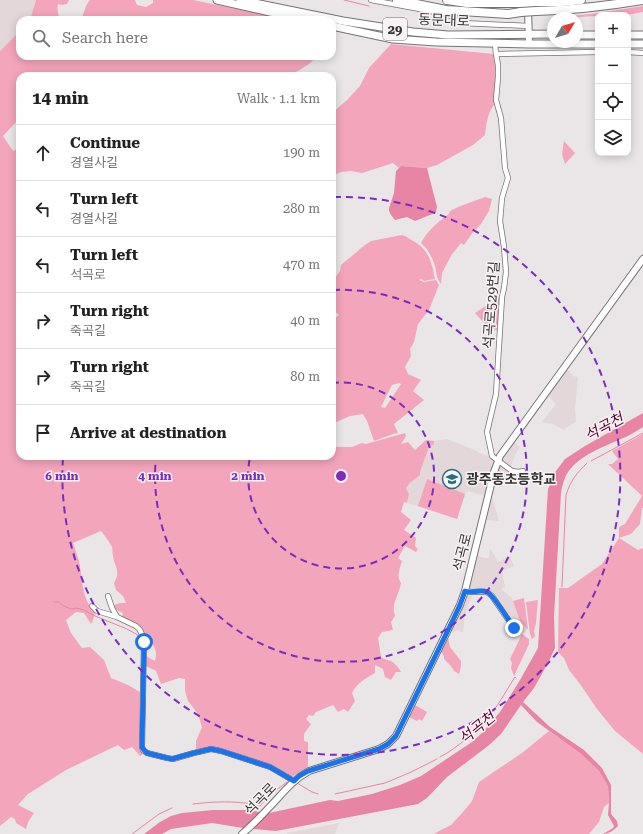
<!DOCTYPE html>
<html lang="en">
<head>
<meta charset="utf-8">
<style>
	body { margin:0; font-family:"Roboto Serif","Noto Sans KR",serif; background:#f2f2f2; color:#222 }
	.controls { position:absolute; right:12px; top:12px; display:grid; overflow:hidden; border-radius:8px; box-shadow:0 2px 10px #0003 }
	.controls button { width:36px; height:36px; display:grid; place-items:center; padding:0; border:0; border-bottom:1px solid #e0e0e0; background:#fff; color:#222; font:20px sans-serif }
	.compass { position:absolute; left:547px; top:12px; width:36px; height:36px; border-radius:50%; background:#fff; box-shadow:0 2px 10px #0003; rotate:52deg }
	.stop { position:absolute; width:12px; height:12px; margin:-9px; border:3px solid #1a73e8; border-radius:50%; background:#fff }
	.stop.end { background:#1a73e8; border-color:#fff; box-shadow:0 1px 4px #0008 }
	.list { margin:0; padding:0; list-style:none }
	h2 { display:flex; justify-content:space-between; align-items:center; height:52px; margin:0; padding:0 16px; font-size:17px }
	h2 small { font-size:13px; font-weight:400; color:#767676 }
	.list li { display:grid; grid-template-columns:26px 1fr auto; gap:12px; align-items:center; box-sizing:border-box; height:56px; padding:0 16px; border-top:1px solid #e0e0e0 }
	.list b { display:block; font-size:15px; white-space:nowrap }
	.list p { margin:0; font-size:13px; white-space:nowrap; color:#767676 }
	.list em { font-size:13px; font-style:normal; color:#767676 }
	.icon { flex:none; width:22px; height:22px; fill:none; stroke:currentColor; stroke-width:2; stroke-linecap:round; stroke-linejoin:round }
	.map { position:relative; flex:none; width:643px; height:834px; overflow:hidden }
	.search { position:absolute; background:#fff; box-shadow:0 2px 10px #0003; left:16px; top:16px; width:320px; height:44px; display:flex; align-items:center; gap:10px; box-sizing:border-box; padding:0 14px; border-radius:12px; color:#767676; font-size:15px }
	.panel { position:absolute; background:#fff; box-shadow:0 2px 10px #0003; left:16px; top:72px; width:320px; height:388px; border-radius:12px }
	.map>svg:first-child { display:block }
	.built { fill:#e3d7da }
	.green { fill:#f3a5bb; fill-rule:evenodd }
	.water { fill:#e985a4 }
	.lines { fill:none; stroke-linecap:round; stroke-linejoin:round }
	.stream { stroke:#e985a4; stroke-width:1 }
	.street-casing { stroke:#767373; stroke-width:6 }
	.secondary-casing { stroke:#767373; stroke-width:8 }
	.primary-casing { stroke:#767373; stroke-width:9 }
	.highway-casing { stroke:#767373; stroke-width:10 }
	.street { stroke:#fff; stroke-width:4.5 }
	.secondary { stroke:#fff; stroke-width:6 }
	.primary { stroke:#fff; stroke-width:7 }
	.highway { stroke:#fff; stroke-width:8 }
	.highway-bridge-casing { stroke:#767373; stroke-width:10; stroke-linecap:butt }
	.highway-bridge { stroke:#fff; stroke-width:8 }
	.route { stroke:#1a73e8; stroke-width:5 }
	.ring { fill:none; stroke:#7b2cbf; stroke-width:2; stroke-dasharray:7 5 }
	.labels { text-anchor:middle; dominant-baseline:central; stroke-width:3; stroke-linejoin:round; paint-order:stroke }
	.shield { fill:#f7f3f4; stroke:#6e6d6d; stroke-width:1 }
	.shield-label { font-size:13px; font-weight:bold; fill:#343333 }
	.street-label { font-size:14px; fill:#343333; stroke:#f7f3f4 }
	.poi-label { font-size:14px; font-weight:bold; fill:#343333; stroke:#f7f3f4; text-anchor:start }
	.water-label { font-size:15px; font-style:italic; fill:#5e002d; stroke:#f7f3f4 }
	.centre { fill:#7b2cbf; stroke:#f7f3f4; stroke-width:2 }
	.ring-label { font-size:12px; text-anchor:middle; font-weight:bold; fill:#7b2cbf; stroke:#f7f3f4; stroke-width:3; stroke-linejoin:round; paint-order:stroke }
</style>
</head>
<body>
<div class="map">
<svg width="643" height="834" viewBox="0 0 643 834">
	<rect width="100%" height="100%" fill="#eae6e7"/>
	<g class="built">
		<path d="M0,0H36L30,20H20V31L0,51Z"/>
		<path d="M567,369L573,376L578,377L575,409L576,422L574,423L567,427L564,430L553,424L542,422L556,404L551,399L549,394Z"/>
		<path d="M447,439L475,450L481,454L493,457L495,459L493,463L484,496L469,491L466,492L457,519L407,503L409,494L406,488L410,483L420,475V472L429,447L434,444V441Z"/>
		<path d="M514,442L520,447L515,455L512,463L510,467L502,461L508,450Z"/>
		<path d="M500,465L514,472L513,479L497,476Z"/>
		<path d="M491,497L492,498L499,521L485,520Z"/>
		<path d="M490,548L498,562L510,556L514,566L502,571L505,587L501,589L512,598L520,621L527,629L524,633L514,627L493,595L469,590L477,555L484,558H489Z"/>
		<path d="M467,595H471L472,597L468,605L465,615L463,632L457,630L453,633L451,632L460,614Z"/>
		<path d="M339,823L335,834H287V833Z"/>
	</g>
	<g class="green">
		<path d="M36,0H69L67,4L62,5L58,4C57,8 58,17 61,20H30Z"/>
		<path d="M90,0H135L137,5L146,7L153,3V0H193L290,20H81C84,14 85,5 90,0Z"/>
		<path d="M643,6V12L627,15H598V16L561,18L562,17L598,13Z"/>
		<path d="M20,31V56H317C313,63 292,76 283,76C281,76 279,74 277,74L272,76H20V118L3,136L13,151L20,148V456H332V444L337,447H352L362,443L366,444L405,433L406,436L401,444L408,442L415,450L426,440L434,441V444L429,447L420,472V475L410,483L406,488L409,494L407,503L404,502L401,512L411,520L404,530L416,538L415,546L418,549L416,552L405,546L398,558L402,561C400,568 396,576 401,583C400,586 400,590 398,593C395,603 392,605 395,616L391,622L393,630L382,632L378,638L381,657C385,660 388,660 391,661C396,664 399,668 401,672H396L391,680L385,677L383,669L375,665V673C366,678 356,684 352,693L355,701L348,712L344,709L338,712L333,705L316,712L313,716L309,715L306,719L311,724L304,734V741L308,742V767L292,777L271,766L222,749L212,747L196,750V741L202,727L198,714L188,701L185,691V679L179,678L161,684L156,671L146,666V656L155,661C157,652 156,649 151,642L146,643L136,624L122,617L123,613L115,609L114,605L120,603H126L123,596L116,590L114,583C121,571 115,568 113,556C112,553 113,550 112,547C109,541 105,536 101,531L73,543C75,549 77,555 79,561C83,580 81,598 95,613L93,620L91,624L84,613L76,612L66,620L71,633L82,648L90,647L104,660L111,678L128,685L140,692L139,745L143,754L140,756L132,747L124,750L118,745L93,757L66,770L28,794L18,805L34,813L28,822L26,829L16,823L15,819L11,817L0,826V51Z"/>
		<path d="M391,44L494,54L496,66V103C488,109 486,126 485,135L473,145L437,165L427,168L401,166L399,168L393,163L362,173L351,171L341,172L332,176V113L347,100L360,86L369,68Z"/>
		<path d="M564,141L575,153L565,164L562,154Z"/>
		<path d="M485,197L492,199L489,211L481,224L473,232L464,245L461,243L454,252L452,254L442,273L441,284C436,277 437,274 435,266C432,257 428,249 421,243C427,231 438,222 449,214L450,211L458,207Z"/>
		<path d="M402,235L405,236C420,245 427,248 432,266C434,270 433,274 435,279L424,281L421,279L419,280L424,282L436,280L439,285L429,310L418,324L414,342L410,349L411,356L405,367L408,374L421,380L413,391L424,400L394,424L398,433L393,434L374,441L367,421L363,414L350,416L332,424V321L339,315L337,313L332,312V295L335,278L340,271L341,265L348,259L358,251L361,248L371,241ZM399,383L401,384L385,408L381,407L392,385Z"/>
		<path d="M501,296L499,332L484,323L475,313Z"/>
		<path d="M643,434V508H642L640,524L631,534L619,538L638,550L643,548V754L615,731L597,709L580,684L569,670L564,658L558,652L559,588H568L602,564L619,538V527L625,524L642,496L608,464H612L618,459L612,451Z"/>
		<path d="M427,479L465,494L457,519L418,506Z"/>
		<path d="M524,598L528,629H527L520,621L513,601Z"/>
		<path d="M538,600L536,623L534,631L535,636L532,639L530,634L526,602Z"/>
		<path d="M522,634L529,639V644L514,676L511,668L512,663L510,659Z"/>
		<path d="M448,637L450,647L461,661V666L459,674L454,671L451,666L444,659V656L441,652Z"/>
		<path d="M415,705L427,712L422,721L419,719L417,721L409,717Z"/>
		<path d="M549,731L581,754L599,771L608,786L609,803L604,807L599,822L589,834H434L439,831L451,825L463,812L472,801L479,782L522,753Z"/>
	</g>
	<g class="water">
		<path d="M401,166L427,168L437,207L436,212L435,213L415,221L407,217L395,220L391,215L389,211V208L394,193L396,171Z"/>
		<path d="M643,413V427C636,431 629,436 621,439C603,447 580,455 568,472C564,478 562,486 561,493L554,617L555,648L549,661L534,688L523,702L550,727L584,750L602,768L611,785V814L617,821L618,826C614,830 609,834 603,834L613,828L614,826L608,815L609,803L608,786L599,771L581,754L537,722L521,705L501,734L488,746L447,777L427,798L418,804L276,831L243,828L212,823L171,829L162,834H144L160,822L171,816L182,813L213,810H246L269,813L330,800L338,801L372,794L400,785L421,776L472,742L482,733L500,712L520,680L538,648L548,489L556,471L565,459L585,446Z"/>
	</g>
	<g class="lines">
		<g class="stream">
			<path d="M344,0L369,6"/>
			<path d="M591,461L643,433"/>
			<path d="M562,587L566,495C571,480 576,474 587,463"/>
			<path d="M54,602H59L64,606L71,609L76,608L84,610L95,616L127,629L136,634L141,638"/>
			<path d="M440,757C458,748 478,729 491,714C500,703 507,689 515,677L516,678"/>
			<path d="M296,783H297L312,792L318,794"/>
			<path d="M335,794L385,783L409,773L437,759"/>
			<path d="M193,804C210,802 227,801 244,803C249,803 255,805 260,806L271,794L287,782"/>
			<path d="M132,834L159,814L172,808"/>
		</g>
		<defs>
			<g id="street">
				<path d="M371,0L447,14L462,23L529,26"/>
				<path d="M495,44L496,54L598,52"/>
				<path d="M628,52L643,53"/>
				<path d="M496,54L498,65V77L496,100L501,118L505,168L508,178L502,198L500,221L504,247L506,272L504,288L502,297L496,394L487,432L492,456L512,471L519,472L523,471"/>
				<path d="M465,591C471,593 479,591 487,592L492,596L514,628L517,629"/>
				<path d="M108,596L112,608L117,617"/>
				<path d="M92,606L97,611L117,617L136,626L140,630L143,637L144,641L142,747L143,750L147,753L167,758L173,759L194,753L211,749L221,751L270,767L294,781"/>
			</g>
			<g id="secondary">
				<path d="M528,8L529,44"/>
				<path d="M242,834C255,823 266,811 278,798C287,788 296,778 309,771L379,749L388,744L396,736L460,605L465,591L494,472L500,456L643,259"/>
			</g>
			<g id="primary">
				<path d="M217,0L305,20"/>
				<path d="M240,0L343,21L413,32L448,35L553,34"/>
				<path d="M332,26L393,39L436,42L529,44H598"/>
				<path d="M577,35H598"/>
				<path d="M628,35H643"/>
				<path d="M628,44H643"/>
			</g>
			<g id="highway">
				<path d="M397,0L446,10L508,14L521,12"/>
				<path d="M447,0L467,3H520"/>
				<path d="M535,2H562L581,0"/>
				<path d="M536,11C572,10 607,6 643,0"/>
			</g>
		</defs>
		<use href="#street" class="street-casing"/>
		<use href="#secondary" class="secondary-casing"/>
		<use href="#primary" class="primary-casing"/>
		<use href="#highway" class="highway-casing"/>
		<use href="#street" class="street"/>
		<use href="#secondary" class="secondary"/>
		<use href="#primary" class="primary"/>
		<use href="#highway" class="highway"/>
		<defs>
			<g id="highway-bridge">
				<path d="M520,3L535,2"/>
				<path d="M521,12L536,11"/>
			</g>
		</defs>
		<use href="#highway-bridge" class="highway-bridge-casing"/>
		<use href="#highway-bridge" class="highway-bridge"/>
	</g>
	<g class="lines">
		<path class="route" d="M144,642L142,747L144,750L147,753L167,758L172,759L194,753L211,749L221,751L270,767L294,781L299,776L308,771L379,749L388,744L396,736L452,622L460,605L465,591C472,594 479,589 487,592C493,594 509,621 514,628"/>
	</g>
	<g class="ring">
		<path d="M332 383A93 93 0 1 1 250 457"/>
		<path d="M333 290A186 186 0 1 1 156 457"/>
		<path d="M334 197A279 279 0 1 1 63 457"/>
	</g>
	<defs>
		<symbol id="school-ring" viewBox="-11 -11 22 22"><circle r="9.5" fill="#f7f3f4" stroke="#276e7b" stroke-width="1.5"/><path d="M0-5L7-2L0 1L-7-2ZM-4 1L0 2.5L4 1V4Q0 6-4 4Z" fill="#276e7b"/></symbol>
	</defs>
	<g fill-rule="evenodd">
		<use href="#school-ring" x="441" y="468" width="22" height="22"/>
	</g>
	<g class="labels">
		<rect class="shield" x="383" y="18" width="24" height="22" rx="3"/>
		<g class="shield-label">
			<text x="395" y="29">29</text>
		</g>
		<g class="street-label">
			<text transform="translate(444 20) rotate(2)">동문대로</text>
			<text transform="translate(491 305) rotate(-86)">석곡로529번길</text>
			<text transform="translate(462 552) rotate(-76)">석곡로</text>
			<text transform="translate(260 799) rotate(-46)">석곡로</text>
		</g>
		<g class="poi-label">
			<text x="466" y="479">광주동초등학교</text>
		</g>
		<g class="water-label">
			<text transform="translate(604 427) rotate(-28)">석곡천</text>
			<text transform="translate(477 728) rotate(-39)">석곡천</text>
		</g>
	</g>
	<circle cx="341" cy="476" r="6" class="centre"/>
	<g class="ring-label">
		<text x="155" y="480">4 min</text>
		<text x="248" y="480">2 min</text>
		<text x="62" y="480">6 min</text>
	</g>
</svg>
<div class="controls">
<button>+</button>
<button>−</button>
<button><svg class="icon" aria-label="locate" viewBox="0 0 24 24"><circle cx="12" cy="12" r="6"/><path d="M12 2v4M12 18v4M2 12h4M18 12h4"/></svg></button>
<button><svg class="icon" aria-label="layers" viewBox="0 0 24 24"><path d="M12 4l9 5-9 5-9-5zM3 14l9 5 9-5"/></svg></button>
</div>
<svg class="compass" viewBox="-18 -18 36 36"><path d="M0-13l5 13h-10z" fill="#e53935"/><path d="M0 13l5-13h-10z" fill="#767676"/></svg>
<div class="stop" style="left:144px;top:642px"></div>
<div class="stop end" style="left:514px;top:628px"></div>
<div class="search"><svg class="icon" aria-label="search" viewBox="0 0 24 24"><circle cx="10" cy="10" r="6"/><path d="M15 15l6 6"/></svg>Search here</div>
<section class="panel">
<h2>14 min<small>Walk · 1.1 km</small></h2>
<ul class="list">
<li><svg class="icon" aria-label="ahead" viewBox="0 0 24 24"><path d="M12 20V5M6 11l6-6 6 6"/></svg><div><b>Continue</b><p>경열사길</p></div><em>190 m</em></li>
<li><svg class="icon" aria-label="left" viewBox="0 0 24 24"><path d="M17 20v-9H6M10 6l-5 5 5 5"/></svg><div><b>Turn left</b><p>경열사길</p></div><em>280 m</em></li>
<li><svg class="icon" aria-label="left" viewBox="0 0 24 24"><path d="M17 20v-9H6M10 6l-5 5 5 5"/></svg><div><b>Turn left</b><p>석곡로</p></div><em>470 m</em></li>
<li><svg class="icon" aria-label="right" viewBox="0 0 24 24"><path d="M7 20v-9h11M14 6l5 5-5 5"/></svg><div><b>Turn right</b><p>죽곡길</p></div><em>40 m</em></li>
<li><svg class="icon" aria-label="right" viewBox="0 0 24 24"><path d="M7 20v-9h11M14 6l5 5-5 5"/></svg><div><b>Turn right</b><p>죽곡길</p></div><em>80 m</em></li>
<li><svg class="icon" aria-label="arrive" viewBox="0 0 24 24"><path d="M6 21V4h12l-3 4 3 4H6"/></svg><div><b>Arrive at destination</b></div></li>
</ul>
</section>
</div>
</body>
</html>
